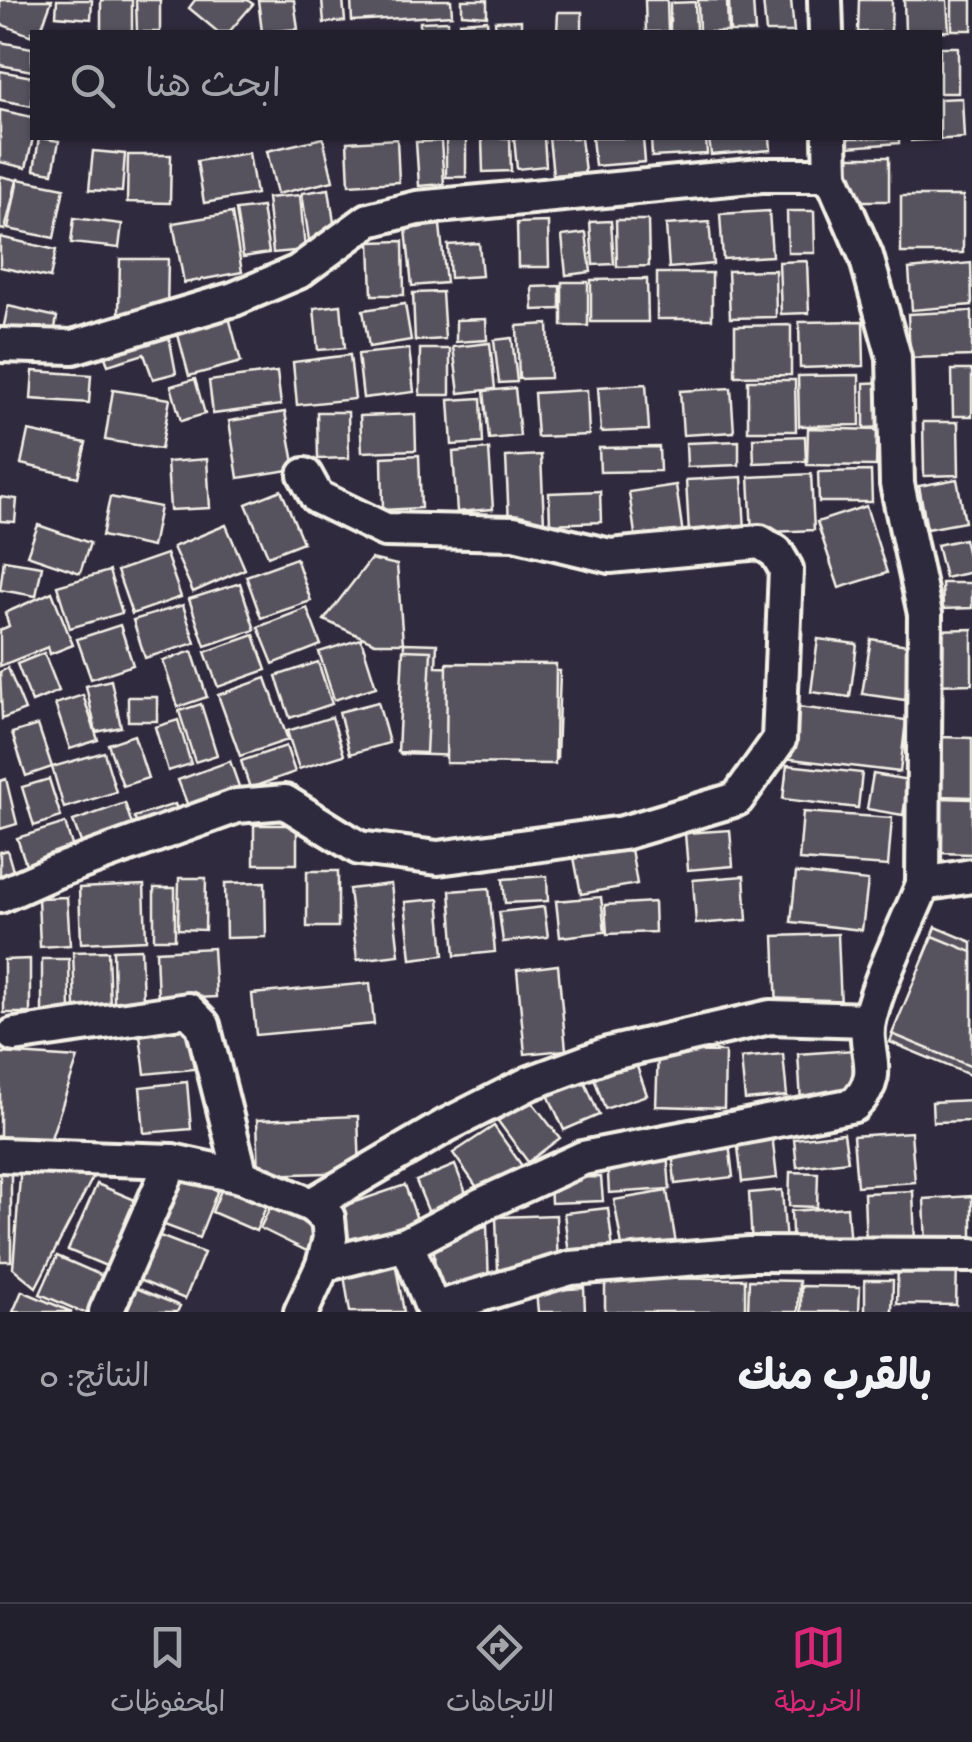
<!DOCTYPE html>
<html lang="ar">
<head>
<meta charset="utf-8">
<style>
	body { margin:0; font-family:"Gochi Hand","Playpen Sans Arabic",sans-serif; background:#2b2836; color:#f1f3f6; direction:rtl }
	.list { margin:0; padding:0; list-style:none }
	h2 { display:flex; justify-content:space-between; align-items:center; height:130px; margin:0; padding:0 40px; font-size:42px }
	h2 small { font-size:32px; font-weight:400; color:#a3a3aa }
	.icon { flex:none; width:55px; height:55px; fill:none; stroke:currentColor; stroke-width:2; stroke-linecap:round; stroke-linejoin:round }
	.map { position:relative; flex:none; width:972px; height:1312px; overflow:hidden; direction:ltr }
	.search { position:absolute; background:#23202e; box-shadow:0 2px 8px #0004; left:30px; right:30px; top:30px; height:110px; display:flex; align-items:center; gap:25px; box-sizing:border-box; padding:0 35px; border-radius:0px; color:#a3a3aa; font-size:38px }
	.sheet { height:290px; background:#23202e }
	nav { display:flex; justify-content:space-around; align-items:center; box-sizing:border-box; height:140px; border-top:2px solid #403e4a; background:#23202e; font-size:28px; color:#a3a3aa }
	nav a { display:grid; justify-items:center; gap:5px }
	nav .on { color:#db2777 }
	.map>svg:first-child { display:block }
	.building { fill:#56525f; stroke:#f4f1e8; stroke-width:2.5 }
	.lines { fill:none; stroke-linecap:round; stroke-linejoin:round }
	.minor-casing { stroke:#f4f1e8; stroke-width:40 }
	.minor { stroke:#2f2a3d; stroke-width:32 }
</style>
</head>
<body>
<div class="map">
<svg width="972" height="1312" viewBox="0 0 972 1312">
	<rect width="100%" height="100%" fill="#2f2a3d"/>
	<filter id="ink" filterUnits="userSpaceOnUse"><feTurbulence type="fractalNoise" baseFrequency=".01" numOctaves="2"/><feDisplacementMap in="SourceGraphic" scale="20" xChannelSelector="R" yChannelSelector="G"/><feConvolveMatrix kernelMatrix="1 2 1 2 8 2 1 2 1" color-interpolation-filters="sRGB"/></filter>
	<g filter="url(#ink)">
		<g class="building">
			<path d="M0,0H52L40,32H32V36L0,24Z"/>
			<path d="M57,0H92L91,19L56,16Z"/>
			<rect x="101" y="0" width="31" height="32"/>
			<path d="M136,0H160V32H137Z"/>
			<path d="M195,0H247L253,4L229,32H218L189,8Z"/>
			<path d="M258,0H294L298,29L262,32Z"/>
			<path d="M322,0H343L345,21L324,23Z"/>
			<path d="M351,0H451L452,15L352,21Z"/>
			<path d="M462,0H487V16L462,14Z"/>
			<path d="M645,0H667L668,32H646Z"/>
			<path d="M698,0H727L728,32H699Z"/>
			<path d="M729,0H753L755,32H730Z"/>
			<path d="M763,0H791L794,32H766Z"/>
			<path d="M859,0H892L891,32H858Z"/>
			<path d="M904,0H947L949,31L905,32Z"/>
			<rect x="952" y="0" width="20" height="30"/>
			<path d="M695,2L696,32H670V3Z"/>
			<path d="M558,12H582V32H557Z"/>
			<path d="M487,20L488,32H461L460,22Z"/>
			<path d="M521,20V32H496L495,21Z"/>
			<path d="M448,21V32H420V22Z"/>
			<path d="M0,42L32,48V71L0,65Z"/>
			<rect x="940" y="47" width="18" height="46"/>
			<path d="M0,71L32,77V106L0,100Z"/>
			<path d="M962,98L964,138L911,141L910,138H940V99Z"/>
			<path d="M0,110L32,117L33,138L26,168L0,162Z"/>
			<path d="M39,138L59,141L53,173L34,170Z"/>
			<path d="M323,138L333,181L277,194L267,151Z"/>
			<rect x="446" y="138" width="20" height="39"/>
			<path d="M482,138H510L511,171L483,172Z"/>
			<path d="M514,138H544L546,166L517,169Z"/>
			<path d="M549,138H581L585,172L553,175Z"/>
			<path d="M592,138H643L645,162L595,166Z"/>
			<path d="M651,138H706L707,154L652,157Z"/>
			<path d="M709,138H770L771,150L711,155Z"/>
			<path d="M848,138H899V143L848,147Z"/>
			<path d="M397,139L399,182L349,185L347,142Z"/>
			<path d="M441,141L444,184L419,186L416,142Z"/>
			<path d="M93,151L125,154L122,192L89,190Z"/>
			<path d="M249,153L256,194L204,203L197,161Z"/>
			<path d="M128,155H171L170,203L127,202Z"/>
			<path d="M846,157H889V201H845Z"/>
			<path d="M0,176L17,180L5,230L0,229Z"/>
			<path d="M18,179L64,188L54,238L8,229Z"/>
			<path d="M329,189L336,236L309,240L302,193Z"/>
			<path d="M300,195L305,250L273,253L267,198Z"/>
			<rect x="901" y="196" width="62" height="57"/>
			<path d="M262,207L269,253L243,257L236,210Z"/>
			<path d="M769,211L772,256L723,259L720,214Z"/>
			<path d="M787,211H814L815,253H788Z"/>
			<path d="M232,213L242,272L184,283L173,223Z"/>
			<path d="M74,218L122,224L119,248L71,243Z"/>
			<path d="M616,220H648L649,266L617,267Z"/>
			<path d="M611,221L614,264L593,265L590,222Z"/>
			<path d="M548,222L549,267H518L517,223Z"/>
			<path d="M709,222L713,264L669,268L666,225Z"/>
			<path d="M440,225L446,283L412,286L406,229Z"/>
			<path d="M586,233L591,272L566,275L562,236Z"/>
			<path d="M0,237L56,250L50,278L0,267Z"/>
			<path d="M403,241L404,295H372L370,242Z"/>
			<path d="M479,243L482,276L450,278L448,245Z"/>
			<path d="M120,259H168L167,313L119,312Z"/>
			<path d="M807,261L809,313L781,314L779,262Z"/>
			<path d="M971,263L972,305L912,310L909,269Z"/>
			<path d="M775,270L776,317L730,318L728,271Z"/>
			<rect x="657" y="273" width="55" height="46"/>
			<path d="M647,279L648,322H591V280Z"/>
			<rect x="562" y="282" width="26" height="44"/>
			<path d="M560,286V309L533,310L532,287Z"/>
			<path d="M442,292L445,339L415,341L413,293Z"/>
			<path d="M405,304L411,340L369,347L363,310Z"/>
			<path d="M341,305L345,348L318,350L314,308Z"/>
			<path d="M8,306L57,317L52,345L2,335Z"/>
			<path d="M972,311V356L910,358L908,314Z"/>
			<path d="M229,317L241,362L189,376L177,331Z"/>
			<path d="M486,319L487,340L456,342V320Z"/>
			<path d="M863,321L864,366L800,368L799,322Z"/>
			<path d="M548,324L550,378L519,379L517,326Z"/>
			<path d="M791,325V375L735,376V326Z"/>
			<path d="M160,328L169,336L176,373L153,379L144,354L108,365L100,344Z"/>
			<path d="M512,338L517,382L499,383L494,340Z"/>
			<path d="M490,343L495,389L459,393L453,347Z"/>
			<path d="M409,349L414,392L363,398L358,354Z"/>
			<rect x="420" y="349" width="30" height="46"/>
			<path d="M350,355L355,399L297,405L293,362Z"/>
			<path d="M952,370H972V416H953Z"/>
			<path d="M33,371L91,375L89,403L31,399Z"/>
			<path d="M277,372L281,405L213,414L209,381Z"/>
			<path d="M859,375L860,425L799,426L798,376Z"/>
			<path d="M195,379L205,414L181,421L171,386Z"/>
			<path d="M748,380H795L796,431H748Z"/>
			<path d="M888,382L889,427L864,428V383Z"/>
			<path d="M646,384L649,430L601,432L598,387Z"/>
			<path d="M515,388L520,436L489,439L484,391Z"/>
			<path d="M731,388L734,432L683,435L680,391Z"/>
			<path d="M113,390L170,399L161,449L105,440Z"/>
			<path d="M587,390L589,435L537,437L534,393Z"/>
			<path d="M481,398L483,443L452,445L449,400Z"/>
			<path d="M285,412L295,469L238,478L229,421Z"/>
			<path d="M317,412H348L349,458L318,459Z"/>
			<path d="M415,414L416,450L362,452L360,416Z"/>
			<path d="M923,422H958L959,475L924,476Z"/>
			<path d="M808,428L877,430L876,466L807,465Z"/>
			<path d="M28,431L86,443L78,477L21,464Z"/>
			<path d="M805,436L806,461L754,463L753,438Z"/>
			<path d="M739,441V465L687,467L686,443Z"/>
			<path d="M659,447L660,471L600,472L599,448Z"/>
			<path d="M489,449L493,509L457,512L453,452Z"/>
			<path d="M419,455L421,508L383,510L382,457Z"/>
			<path d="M541,455L544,523L509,524L506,457Z"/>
			<path d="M207,459L210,508L170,510L167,462Z"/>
			<path d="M871,471L872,502H819L818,472Z"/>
			<path d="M811,474L814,530L752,533L749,477Z"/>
			<path d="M742,477L745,531L689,533L686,480Z"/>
			<path d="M957,479L965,522L927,529L919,486Z"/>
			<path d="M676,485L683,535L636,541L629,492Z"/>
			<path d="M281,490L303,542L268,556L246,504Z"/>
			<path d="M600,491L601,522L550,524L549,493Z"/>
			<path d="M0,497L17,499L15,522L0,521Z"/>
			<path d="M110,497L160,507L152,547L102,536Z"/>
			<path d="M866,506L887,573L839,588L817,522Z"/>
			<path d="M38,525L90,543L80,573L27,555Z"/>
			<path d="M226,525L245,569L193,592L173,547Z"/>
			<path d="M964,539L972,572L945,578L937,545Z"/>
			<path d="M166,554L181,597L132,614L117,571Z"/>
			<path d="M296,558L311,601L261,618L246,576Z"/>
			<path d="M371,559L397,565L403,643H375L324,620Z"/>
			<path d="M4,560L42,566L36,596L0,590Z"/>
			<path d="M109,571L122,613L70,628L57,586Z"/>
			<path d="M240,583L255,630L205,646L189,599Z"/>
			<path d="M942,583H972V608L943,609Z"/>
			<path d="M52,592L73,645L50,654L48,647L0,666V630L9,626L5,613Z"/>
			<path d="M183,605L195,643L145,658L133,620Z"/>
			<path d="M307,608L321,645L273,664L258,627Z"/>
			<path d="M120,625L133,665L91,679L77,639Z"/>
			<path d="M972,629V684L933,685L931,630Z"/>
			<path d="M254,635L266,670L218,687L205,652Z"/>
			<path d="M361,639L376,687L334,700L319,652Z"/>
			<path d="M818,639L857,644L850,697L811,692Z"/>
			<path d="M871,639L914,646L905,700L862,694Z"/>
			<path d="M404,643L437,644L436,667L560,671L557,759L400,754Z"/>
			<path d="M403,650L431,651L426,753L398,752Z"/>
			<path d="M192,651L207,697L178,707L163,661Z"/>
			<path d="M44,653L59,691L32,702L17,664Z"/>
			<path d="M318,662L332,704L290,718L276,676Z"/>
			<path d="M447,663L556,664L555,764L446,763Z"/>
			<path d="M8,668L25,710L2,719L0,672Z"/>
			<path d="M266,678L288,740L240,756L218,695Z"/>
			<path d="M111,680L121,727L96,732L86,686Z"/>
			<path d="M83,695L98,740L70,749L55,704Z"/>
			<rect x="128" y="697" width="29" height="24"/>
			<path d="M378,702L389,743L350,754L339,712Z"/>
			<path d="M201,704L217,755L195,762L179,711Z"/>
			<path d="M789,706L906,720L900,772L783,758Z"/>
			<path d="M332,717L344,755L299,769L287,731Z"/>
			<path d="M178,720L191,764L168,771L155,727Z"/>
			<path d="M38,725L52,767L26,776L12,733Z"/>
			<path d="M134,735L148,778L123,786L108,744Z"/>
			<path d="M940,737L972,738V797L938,796Z"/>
			<path d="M286,746L295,772L250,788L241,761Z"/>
			<path d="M104,752L116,792L64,808L52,767Z"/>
			<path d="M230,761L242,795L191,814L178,780Z"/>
			<path d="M787,765L862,773L858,808L783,799Z"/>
			<path d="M873,774L909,780L903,815L867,809Z"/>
			<path d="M6,779L17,824L0,829V781Z"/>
			<path d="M49,779L61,817L34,826L22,787Z"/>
			<path d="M940,798L972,799V854L938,853Z"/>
			<path d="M125,803L133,828L82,845L73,821Z"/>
			<path d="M175,804L181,820L140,834L134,817Z"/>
			<path d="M803,812L892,818L888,866L799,860Z"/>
			<path d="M65,823L76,858L29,873L17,838Z"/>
			<rect x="254" y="825" width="43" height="39"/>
			<path d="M730,830L733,866L688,870L685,833Z"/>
			<path d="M629,837L637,884L581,894L572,847Z"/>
			<path d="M7,850L16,881L0,885V852Z"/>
			<rect x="307" y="871" width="31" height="56"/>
			<path d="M796,873L868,881L862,930L791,922Z"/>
			<path d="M547,876L548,901L505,903L503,879Z"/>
			<path d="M744,876L747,920L696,924L693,880Z"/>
			<path d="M179,878H206L205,930L178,929Z"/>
			<path d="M265,882L266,937L226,938L225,883Z"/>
			<path d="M391,884L399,955L357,960L349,889Z"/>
			<path d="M144,885L146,940L81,943L79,888Z"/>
			<rect x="154" y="888" width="21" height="51"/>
			<path d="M489,888L495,952L455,956L450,891Z"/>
			<path d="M67,897L70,945L40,947L38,898Z"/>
			<path d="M601,897L605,932L560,937L556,901Z"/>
			<path d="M439,899L444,955L411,959L405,902Z"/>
			<path d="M654,902L655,932L607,934L605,905Z"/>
			<path d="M544,907L548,937L503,942L499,912Z"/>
			<path d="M936,927L972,942V1076L890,1042Z"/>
			<path d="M838,934L841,1008L777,1010L774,936Z"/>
			<path d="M933,936L972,952V1067L892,1034Z"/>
			<path d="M213,948L216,997L158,1000L156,951Z"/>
			<path d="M141,949L143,1001L114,1002L113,950Z"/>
			<path d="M108,951L110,1007L75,1008L73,952Z"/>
			<path d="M30,959V1013H4V960Z"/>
			<path d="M42,959H69L70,1011L42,1012Z"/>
			<path d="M558,965L566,1050L525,1054L517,970Z"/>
			<path d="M370,983L374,1024L256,1035L252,994Z"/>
			<path d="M188,1021L194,1069L145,1074L139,1027Z"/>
			<path d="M854,1050L858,1097L801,1102L798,1054Z"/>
			<path d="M658,1051L725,1052L724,1108L656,1106Z"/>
			<path d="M0,1053L78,1058L47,1150L0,1148Z"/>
			<path d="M783,1054L787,1096L745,1100L741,1058Z"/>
			<path d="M634,1058L647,1095L605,1109L592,1072Z"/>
			<path d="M581,1073L599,1115L564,1130L545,1088Z"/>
			<path d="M187,1082L191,1129L144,1133L140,1087Z"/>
			<path d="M529,1098L560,1138L528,1162L498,1121Z"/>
			<path d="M972,1100V1121L933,1122L932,1102Z"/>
			<path d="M358,1116L360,1172L259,1175L257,1120Z"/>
			<path d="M494,1126L522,1166L481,1193L453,1153Z"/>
			<path d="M911,1132L915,1182L857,1186L853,1136Z"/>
			<path d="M844,1133L848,1161L797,1167L794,1139Z"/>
			<path d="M772,1134L777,1178L742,1182L737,1138Z"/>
			<path d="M729,1143L733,1177L675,1184L672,1149Z"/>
			<path d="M667,1153L670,1189L609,1193L607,1157Z"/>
			<rect x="0" y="1162" width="11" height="99"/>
			<path d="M21,1164H77L93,1177L36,1287L13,1268Z"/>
			<path d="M455,1165L472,1208L433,1223L416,1181Z"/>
			<path d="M171,1169L219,1187L199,1238L151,1220Z"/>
			<path d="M790,1172L818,1173L817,1207L789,1206Z"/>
			<path d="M227,1176L271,1195L256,1231L212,1212Z"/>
			<path d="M601,1177L603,1201L551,1203L550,1178Z"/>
			<path d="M97,1184L147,1205L118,1271L68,1250Z"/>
			<path d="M405,1185L421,1231L353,1254L337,1208Z"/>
			<path d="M782,1190L786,1244L752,1246L749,1193Z"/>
			<path d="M667,1191L677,1249L624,1258L614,1200Z"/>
			<path d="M913,1191L915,1244L866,1247L864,1193Z"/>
			<path d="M972,1196V1242L926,1245L924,1199Z"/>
			<path d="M275,1198L322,1221L307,1251L260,1228Z"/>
			<path d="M847,1207L850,1247L793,1251L791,1211Z"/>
			<path d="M608,1208L614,1258L570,1263L564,1213Z"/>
			<path d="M556,1215L558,1268L498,1271L496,1217Z"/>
			<path d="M487,1225L489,1287L436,1292L434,1250Z"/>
			<path d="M152,1233L204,1253L185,1299L134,1278Z"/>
			<path d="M57,1256L105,1277L90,1312H82L40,1294Z"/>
			<path d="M395,1261L404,1312H350L343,1269Z"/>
			<path d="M898,1263L957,1264L956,1305L897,1304Z"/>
			<path d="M605,1278L745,1279V1312H605Z"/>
			<path d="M749,1280L799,1281L798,1312H748Z"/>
			<path d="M865,1280H893L892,1312H865Z"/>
			<path d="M801,1286L860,1287L859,1312H801Z"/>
			<path d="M136,1288L180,1306L177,1312H126Z"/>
			<path d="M584,1288L585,1312H538L536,1291Z"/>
			<path d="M22,1291L72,1312H13Z"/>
		</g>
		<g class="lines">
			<defs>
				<g id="minor">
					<path d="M825,0L826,32"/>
					<path d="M830,138L831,175L866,256L894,357L897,484L925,614L923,884"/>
					<path d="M0,345L73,347L234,299L298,272L369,220L417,208L761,175H831"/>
					<path d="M0,896L54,872L237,806L285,802L359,848L438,858L623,833L737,799L779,740L786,569L776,552L760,542L610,556L514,533L385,530L317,497L305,475"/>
					<path d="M14,1035L188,1010L203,1025L241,1176"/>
					<path d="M0,1155L172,1161L241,1176L311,1205L328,1218L330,1238L323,1265"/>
					<path d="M311,1205L447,1125L530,1083L608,1054L770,1017L868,1020"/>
					<path d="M407,1244L434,1312"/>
					<path d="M433,1309L571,1268L749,1254L972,1255"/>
					<path d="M106,1312L172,1161"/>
					<path d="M301,1312L323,1265L407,1244L483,1204L583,1158L854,1105C888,1072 860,1052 870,1017C880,976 907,924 923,884L972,876"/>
				</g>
			</defs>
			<use href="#minor" class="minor-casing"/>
			<use href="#minor" class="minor"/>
		</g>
	</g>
</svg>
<div class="search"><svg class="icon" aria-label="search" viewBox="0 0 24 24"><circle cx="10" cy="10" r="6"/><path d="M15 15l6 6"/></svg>ابحث هنا</div>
</div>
<section class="sheet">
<h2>بالقرب منك<small>النتائج: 0</small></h2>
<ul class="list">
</ul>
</section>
<nav>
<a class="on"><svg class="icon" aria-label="map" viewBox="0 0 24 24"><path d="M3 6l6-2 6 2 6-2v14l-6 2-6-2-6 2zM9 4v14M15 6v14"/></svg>الخريطة</a>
<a><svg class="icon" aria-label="directions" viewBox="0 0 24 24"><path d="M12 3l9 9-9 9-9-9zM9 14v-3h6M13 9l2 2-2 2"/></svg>الاتجاهات</a>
<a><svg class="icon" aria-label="saved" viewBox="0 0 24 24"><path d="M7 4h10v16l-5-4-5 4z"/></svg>المحفوظات</a>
</nav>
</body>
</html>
